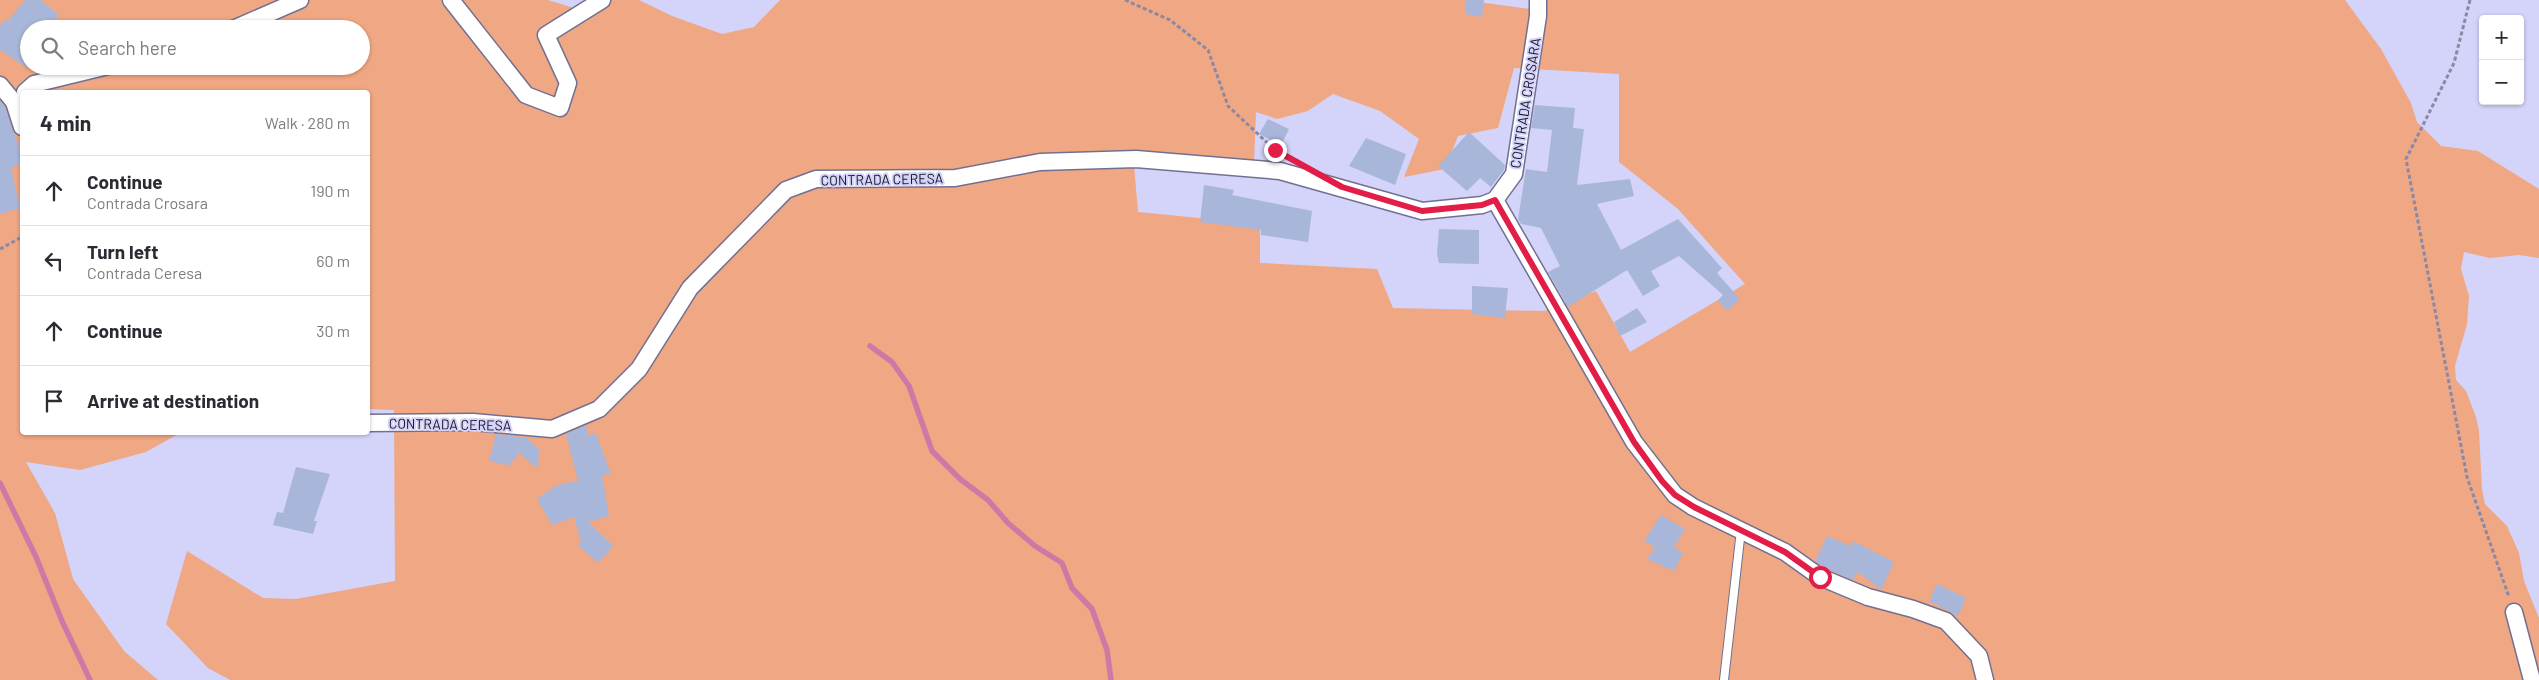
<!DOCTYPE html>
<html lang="en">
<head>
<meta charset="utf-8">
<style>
	body { margin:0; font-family:Barlow,sans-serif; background:#f7f7f7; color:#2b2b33 }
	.controls { position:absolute; right:15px; top:15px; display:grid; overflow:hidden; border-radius:5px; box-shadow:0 1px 4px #0004 }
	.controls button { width:45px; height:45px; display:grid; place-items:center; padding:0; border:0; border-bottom:1px solid #e1e1e2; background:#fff; color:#2b2b33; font:25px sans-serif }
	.stop { position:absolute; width:15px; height:15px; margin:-11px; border:4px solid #e11d48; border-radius:50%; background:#fff }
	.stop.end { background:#e11d48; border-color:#fff; box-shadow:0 1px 5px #0008 }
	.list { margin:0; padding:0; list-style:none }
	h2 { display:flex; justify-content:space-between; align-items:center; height:65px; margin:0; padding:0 20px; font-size:21px }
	h2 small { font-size:16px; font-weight:400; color:#7c7c81 }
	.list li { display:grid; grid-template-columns:32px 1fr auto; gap:15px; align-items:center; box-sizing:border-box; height:70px; padding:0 20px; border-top:1px solid #e1e1e2 }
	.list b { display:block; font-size:19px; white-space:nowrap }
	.list p { margin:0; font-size:16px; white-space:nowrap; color:#7c7c81 }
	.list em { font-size:16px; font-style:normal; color:#7c7c81 }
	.icon { flex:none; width:28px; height:28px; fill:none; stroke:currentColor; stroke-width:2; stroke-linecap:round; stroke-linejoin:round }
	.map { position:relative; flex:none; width:2539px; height:680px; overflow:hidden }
	.search { position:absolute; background:#fff; box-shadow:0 1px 4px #0004; left:20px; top:20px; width:350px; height:55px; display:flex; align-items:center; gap:12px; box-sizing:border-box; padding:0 18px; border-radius:28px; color:#7c7c81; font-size:19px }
	.panel { position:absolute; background:#fff; box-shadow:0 1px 4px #0004; left:20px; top:90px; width:350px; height:345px; border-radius:5px }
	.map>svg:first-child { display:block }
	.green { fill:#f0a783; fill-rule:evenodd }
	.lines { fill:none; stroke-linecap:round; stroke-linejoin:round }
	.stream { stroke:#cb7aa5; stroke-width:5.5 }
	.building { fill:#a8b7d9 }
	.service-casing { stroke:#727091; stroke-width:10 }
	.minor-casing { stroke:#727091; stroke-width:19 }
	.path { stroke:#8a89a5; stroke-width:3; stroke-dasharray:4 2.5; stroke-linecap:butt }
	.service { stroke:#fff; stroke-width:8 }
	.minor { stroke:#fff; stroke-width:16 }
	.route { stroke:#e11d48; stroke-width:6 }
	.labels { text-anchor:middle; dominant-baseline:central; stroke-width:4; stroke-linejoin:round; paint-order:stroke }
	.street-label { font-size:14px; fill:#171623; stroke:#d4d3f9 }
</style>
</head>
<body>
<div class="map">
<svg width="2539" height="680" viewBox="0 0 2539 680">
	<rect width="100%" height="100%" fill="#d4d3f9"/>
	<path class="green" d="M0,0H548L577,9L603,0H639L672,16L722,34L754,27L780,0H1464L1530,9L1532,0H2345L2381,49L2411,103L2417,122L2441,146L2478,151L2539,189V258L2519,255L2490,258L2464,252L2461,269L2469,296L2467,324L2455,366L2456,380L2466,391L2476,417L2479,431L2482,489L2485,504L2507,526L2519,553L2524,581L2539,618V680H230L208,668L166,624L187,551L263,598L296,599L395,581L394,410L368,409V92H22V432L180,433L146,452L80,470L26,462L55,513L73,579L124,651L158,680H0ZM29,29H361V66H29ZM1514,68L1619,74V162L1678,209L1745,284L1630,352L1596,291L1544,311L1393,308L1377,269L1260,263V224L1138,212L1133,153L1254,162L1256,112L1277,119L1308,111L1333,94L1380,111L1419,139L1404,177L1445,169L1458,136L1498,128Z"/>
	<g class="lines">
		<g class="stream">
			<path d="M870,346L892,362L909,386L932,451L960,479L988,500L1008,523L1035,546L1062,563L1072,588L1092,609L1107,650L1111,680"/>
			<path d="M0,483L36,557L62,621L90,680"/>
		</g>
	</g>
	<g class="building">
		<path d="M25,0H41L59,15L48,29H29V69L0,50V26L5,19L8,21Z"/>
		<path d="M1465,0H1484L1482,17L1466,14Z"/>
		<path d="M0,101L5,107L22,155V163L11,168L20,208L0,214Z"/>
		<path d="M1535,105L1575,108L1573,128L1584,129L1577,185L1630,179L1634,196L1597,204L1621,250L1678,219L1722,268L1717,273L1740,299L1727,311L1718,300L1723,295L1679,256L1651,271L1660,286L1643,296L1627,270L1568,307L1548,272L1560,266L1541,228L1521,224L1518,219L1526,169L1547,172L1552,130L1531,128Z"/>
		<path d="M1268,119L1289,129L1281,145L1259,134Z"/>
		<path d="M1469,132L1505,165L1504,170L1491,187L1480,178L1467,191L1438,166Z"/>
		<path d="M1366,138L1406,154L1395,185L1349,166Z"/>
		<path d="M1204,185L1234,190L1232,195L1312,211L1308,242L1261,235V230L1200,222Z"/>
		<path d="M1439,229L1479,230V264L1439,263L1437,254Z"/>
		<path d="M1472,286L1508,288L1505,318L1472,314Z"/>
		<path d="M1637,308L1647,322L1620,336L1614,322Z"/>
		<path d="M586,425L588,435L596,434L611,474L602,475L609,516L588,522L613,546L598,563L578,545L581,542L574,517L552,525L537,499L557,485L578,481L566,434Z"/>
		<path d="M496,434L527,438L539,449L538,469L518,452L515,461L511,460L510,466L489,461Z"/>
		<path d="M296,467L330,474L314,521H317L313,534L273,525L277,512L283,513Z"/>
		<path d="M1661,515L1685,529L1674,547L1683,553L1674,571L1647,559L1655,547L1644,541Z"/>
		<path d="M1827,536L1851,546L1853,541L1894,562L1881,590L1858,572L1853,580L1825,568L1815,561Z"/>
		<path d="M1937,584L1966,598L1958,616L1929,601Z"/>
	</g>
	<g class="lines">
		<defs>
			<path id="service" d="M1724,680L1741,530"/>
			<g id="minor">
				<path d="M451,0L526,95L560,108L568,83L546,35L602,0"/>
				<path d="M233,29L300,0"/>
				<path d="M0,85L14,102L22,127"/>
				<path d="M25,92L34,84L108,66"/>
				<path d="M1495,200L1634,442L1675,495L1693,507L1785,552L1820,577L1868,597L1913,609L1946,621L1979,656L1985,680"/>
				<path d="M368,423L473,422L552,429L599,409L639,369L690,288L786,190L816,179L955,178L1040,162L1136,159L1280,171L1422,211L1482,205L1495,200L1514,174L1538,16V0"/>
				<path d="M2514,612L2532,680"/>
			</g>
		</defs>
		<use href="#service" class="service-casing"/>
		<use href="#minor" class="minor-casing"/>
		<g class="path">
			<path d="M1125,0L1170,20L1208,50L1228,106L1275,150L1283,154"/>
			<path d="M2470,0L2454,63L2406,159L2467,477L2509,597"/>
			<path d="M0,249L22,237"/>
		</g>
		<use href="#service" class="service"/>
		<use href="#minor" class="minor"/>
	</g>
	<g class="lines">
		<path class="route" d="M1275,150L1342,187L1422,211L1482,205L1495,200L1634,442L1662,481L1675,495L1694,507L1785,552L1820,577"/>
	</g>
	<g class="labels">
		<g class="street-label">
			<text transform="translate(1525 103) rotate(-81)">CONTRADA CROSARA</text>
			<text transform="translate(882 179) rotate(-1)">CONTRADA CERESA</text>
			<text transform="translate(450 424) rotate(1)">CONTRADA CERESA</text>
		</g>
	</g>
</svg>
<div class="controls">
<button>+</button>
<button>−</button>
</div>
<div class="stop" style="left:1820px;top:577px"></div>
<div class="stop end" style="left:1275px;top:150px"></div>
<div class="search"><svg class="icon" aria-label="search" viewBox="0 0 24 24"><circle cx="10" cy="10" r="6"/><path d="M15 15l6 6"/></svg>Search here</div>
<section class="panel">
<h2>4 min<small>Walk · 280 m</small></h2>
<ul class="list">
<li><svg class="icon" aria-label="ahead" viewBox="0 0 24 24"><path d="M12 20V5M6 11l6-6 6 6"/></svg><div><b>Continue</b><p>Contrada Crosara</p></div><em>190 m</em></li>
<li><svg class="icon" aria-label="left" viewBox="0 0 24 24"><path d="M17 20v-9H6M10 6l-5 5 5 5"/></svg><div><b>Turn left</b><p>Contrada Ceresa</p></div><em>60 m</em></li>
<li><svg class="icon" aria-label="ahead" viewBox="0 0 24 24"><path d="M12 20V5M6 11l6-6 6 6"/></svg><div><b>Continue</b></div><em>30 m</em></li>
<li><svg class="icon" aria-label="arrive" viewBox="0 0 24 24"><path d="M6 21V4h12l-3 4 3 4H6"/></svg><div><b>Arrive at destination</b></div></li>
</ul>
</section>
</div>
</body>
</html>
